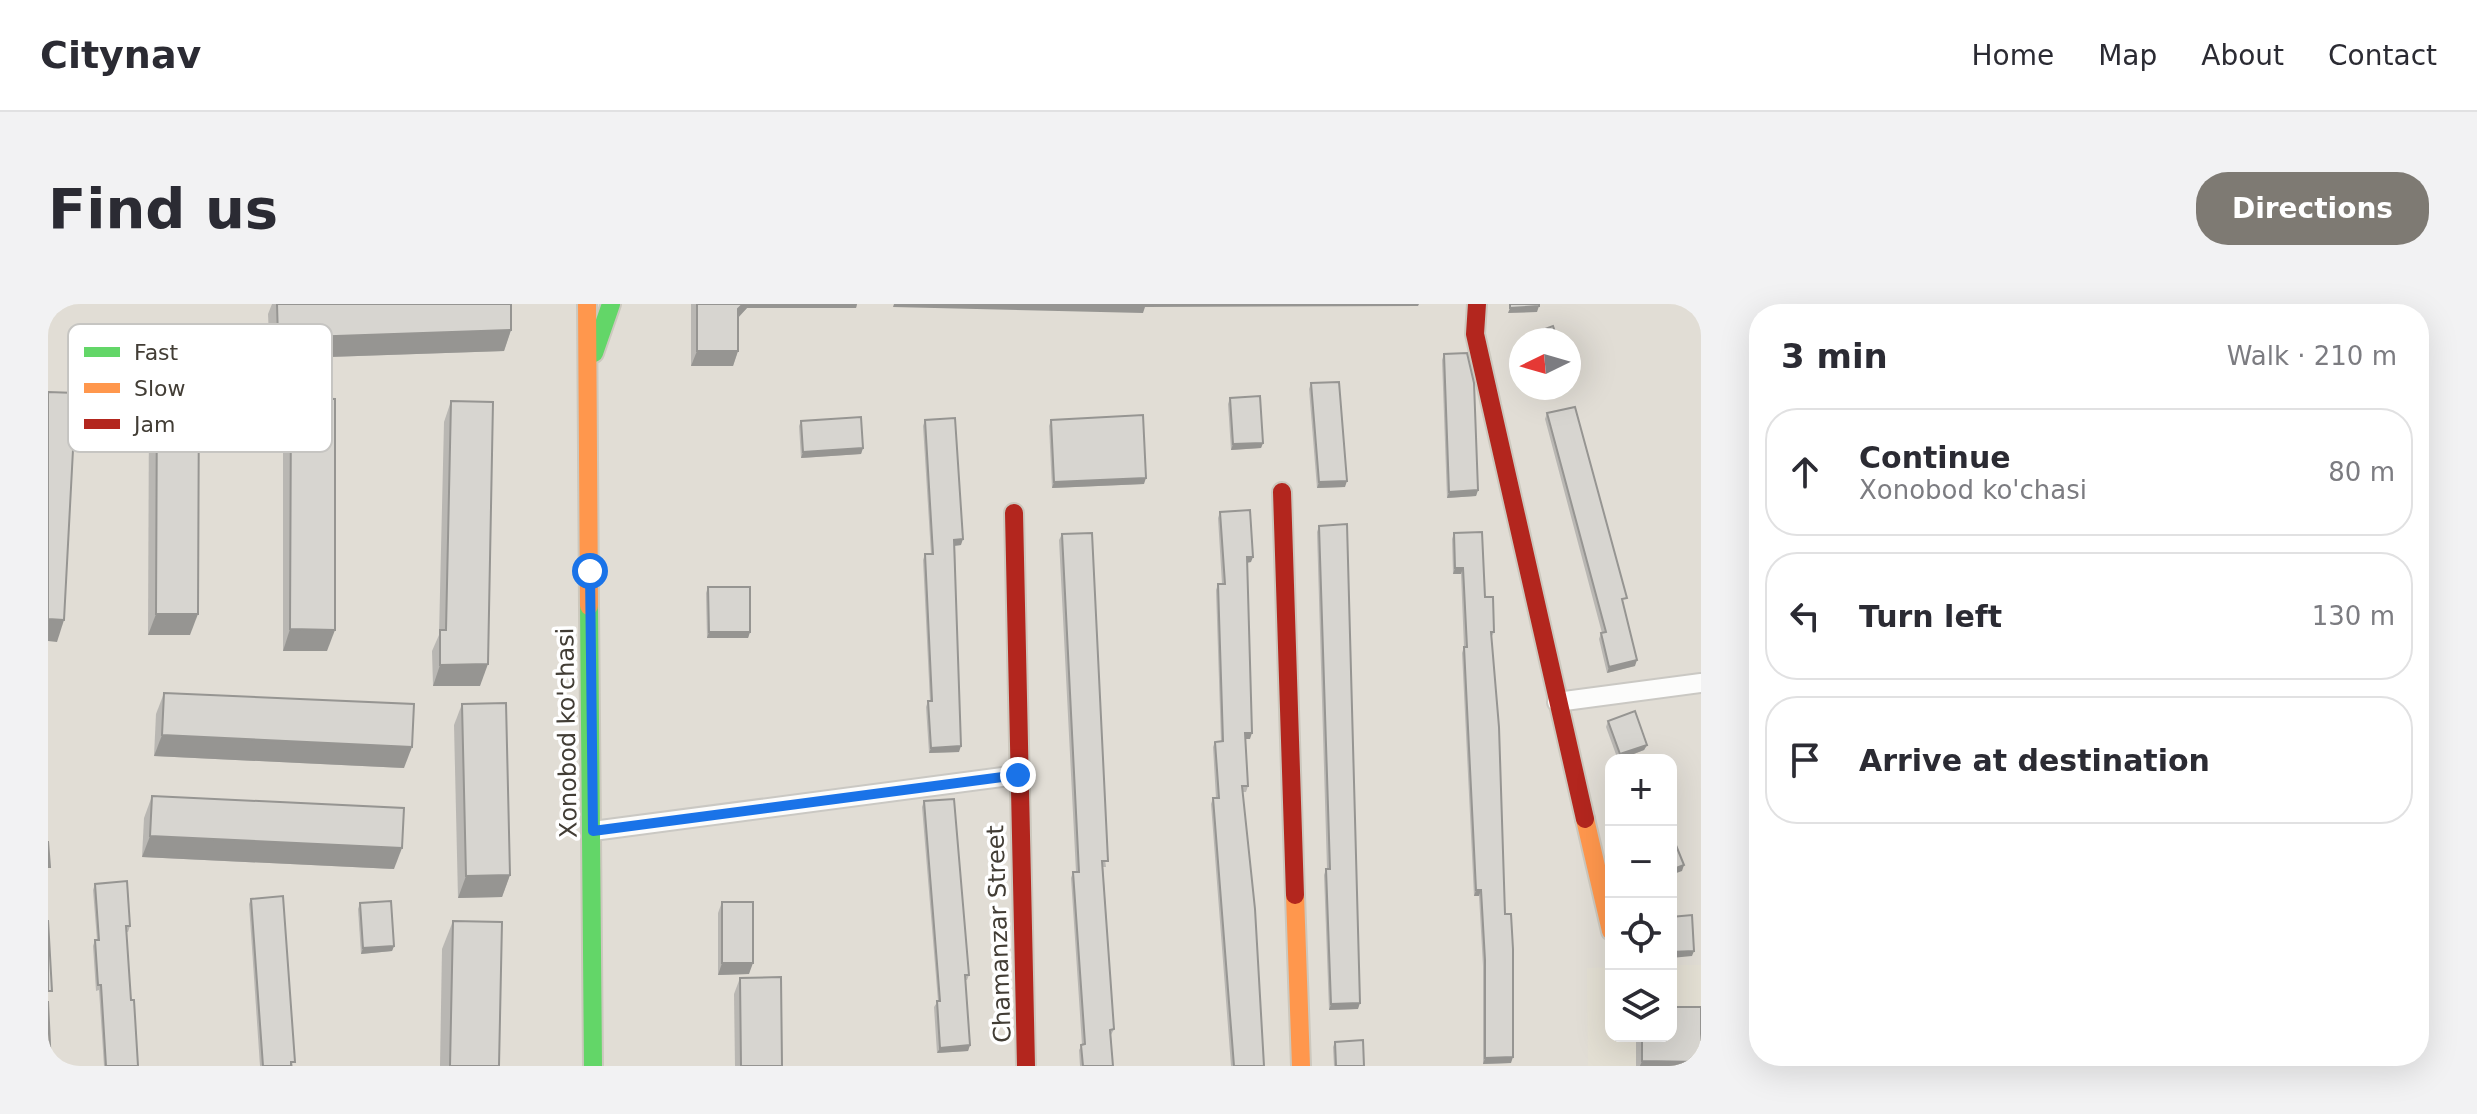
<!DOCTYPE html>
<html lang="en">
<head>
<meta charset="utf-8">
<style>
	body { margin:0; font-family:"DejaVu Sans",sans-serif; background:#f2f2f3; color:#2b2b33 }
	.controls { position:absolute; right:24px; bottom:24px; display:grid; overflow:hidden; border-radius:16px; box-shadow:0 8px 32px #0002 }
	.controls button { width:72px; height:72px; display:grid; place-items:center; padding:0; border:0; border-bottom:2px solid #e1e1e2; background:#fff; color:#2b2b33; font:40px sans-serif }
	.compass { position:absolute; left:1461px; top:24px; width:72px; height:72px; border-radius:50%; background:#fff; box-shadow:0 8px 32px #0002; rotate:265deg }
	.stop { position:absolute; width:24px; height:24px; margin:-18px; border:6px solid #1a73e8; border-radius:50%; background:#fff }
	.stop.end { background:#1a73e8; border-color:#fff; box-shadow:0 2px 8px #0008 }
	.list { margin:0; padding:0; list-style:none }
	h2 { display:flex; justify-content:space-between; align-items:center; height:104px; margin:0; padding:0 32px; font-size:34px }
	h2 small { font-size:26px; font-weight:400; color:#7c7c81 }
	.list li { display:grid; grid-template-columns:52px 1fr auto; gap:24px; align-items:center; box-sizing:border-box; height:128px; margin:0 16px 16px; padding:0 16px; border:2px solid #e1e1e2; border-radius:32px }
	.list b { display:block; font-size:30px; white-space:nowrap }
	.list p { margin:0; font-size:26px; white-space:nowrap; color:#7c7c81 }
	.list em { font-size:26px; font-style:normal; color:#7c7c81 }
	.icon { flex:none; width:44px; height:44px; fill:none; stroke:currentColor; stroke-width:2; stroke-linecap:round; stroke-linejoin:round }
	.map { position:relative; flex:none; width:1653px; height:762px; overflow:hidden; border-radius:32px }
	header { display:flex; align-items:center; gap:48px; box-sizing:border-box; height:112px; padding:0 40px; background:#fff; border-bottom:2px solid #e1e1e2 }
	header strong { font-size:38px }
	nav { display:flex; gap:44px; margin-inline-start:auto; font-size:28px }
	.intro { display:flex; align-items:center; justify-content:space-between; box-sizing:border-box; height:192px; padding:0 48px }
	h1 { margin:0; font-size:56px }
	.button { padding:20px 36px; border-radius:32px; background:#7e7a73; color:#fff; font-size:28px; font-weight:700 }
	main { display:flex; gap:48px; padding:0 48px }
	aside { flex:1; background:#fff; border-radius:32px; box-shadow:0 8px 32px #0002 }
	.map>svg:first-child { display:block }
	.residential { fill:#e1ddd5; fill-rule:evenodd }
	.education { fill:#e3dfd3 }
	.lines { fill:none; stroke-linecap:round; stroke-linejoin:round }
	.street-casing { stroke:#cac8c3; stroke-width:22 }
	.fast-casing { stroke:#ccc8be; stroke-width:22 }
	.slow-casing { stroke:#ccc8be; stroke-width:22 }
	.jam-casing { stroke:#ccc8be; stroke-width:22 }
	.street { stroke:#fcfcfb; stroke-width:18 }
	.fast { stroke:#63d668; stroke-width:18 }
	.slow { stroke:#ff974d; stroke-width:18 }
	.jam { stroke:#b3261e; stroke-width:18 }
	.wall { fill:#b9b7b3 }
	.shaded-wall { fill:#969592 }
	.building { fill:#d7d5d0; stroke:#969592; stroke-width:2 }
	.route { stroke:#1a73e8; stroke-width:10 }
	.labels { text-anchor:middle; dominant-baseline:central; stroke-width:7; stroke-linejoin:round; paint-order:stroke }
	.street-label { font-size:24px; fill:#423d35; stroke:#fff }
	.key { fill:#fff; stroke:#c6c5c2; stroke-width:2 }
	.key-label { font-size:22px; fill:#423d35 }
</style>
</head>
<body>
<header>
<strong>Citynav</strong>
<nav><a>Home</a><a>Map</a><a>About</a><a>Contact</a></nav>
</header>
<div class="intro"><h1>Find us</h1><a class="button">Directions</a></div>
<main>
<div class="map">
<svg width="1653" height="762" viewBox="0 0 1653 762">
	<rect width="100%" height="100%" fill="#edece7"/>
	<path class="residential" d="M0,0H1653V762H0ZM1473,36H1521V84H1473ZM1563,456H1623V732H1563Z"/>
	<path class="education" d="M1623,661H1653V762H1540L1539,664L1563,663V732H1623Z"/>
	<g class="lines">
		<defs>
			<g id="street">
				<path d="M1509,398L1653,379"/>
				<path d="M545,527L970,471"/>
			</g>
			<g id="fast">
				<path d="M546,49L563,0"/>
				<path d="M541,302L545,762"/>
			</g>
			<g id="slow">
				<path d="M539,0L541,302"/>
				<path d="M1537,515L1563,627"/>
				<path d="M1247,591L1253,762"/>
			</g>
			<g id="jam">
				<path d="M1429,0L1427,30L1537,515"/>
				<path d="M1234,188L1247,591"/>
				<path d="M966,209L978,762"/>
			</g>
		</defs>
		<use href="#street" class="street-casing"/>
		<use href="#fast" class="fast-casing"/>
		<use href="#slow" class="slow-casing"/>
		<use href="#jam" class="jam-casing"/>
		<use href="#street" class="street"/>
		<use href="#fast" class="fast"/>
		<use href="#slow" class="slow"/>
		<use href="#jam" class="jam"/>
	</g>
	<g class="wall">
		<path d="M224,0H463V26L456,47L222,55L220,10Z"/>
		<path d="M643,0H809L808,4H699L690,14V47L685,62H643Z"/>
		<path d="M1396,50L1430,186L1428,192L1399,194L1394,56Z"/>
		<path d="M1263,79L1297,183L1269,184L1261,85Z"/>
		<path d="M109,82L142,331H100L101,103Z"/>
		<path d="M243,94L279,347H235V116Z"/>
		<path d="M1182,94L1215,139L1213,144L1183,146L1180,100Z"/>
		<path d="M403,97L432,382H385L384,347L391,331L396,118Z"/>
		<path d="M1499,109L1576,300H1575L1587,362L1559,369L1551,335L1553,329H1554L1497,115Z"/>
		<path d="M877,116L913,241L907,242L911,448L881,449L878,403L880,397H882L875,256L877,250H883L875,122Z"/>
		<path d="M1003,116L1096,180L1004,184L1001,122Z"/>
		<path d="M753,117L815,144L813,150L753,154L751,122Z"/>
		<path d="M1172,208L1203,258L1199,259L1202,435H1197L1200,482L1198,488H1195L1216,762H1183L1163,500L1165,494H1168L1165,443L1167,438L1173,437L1168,286L1170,280H1174L1170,214Z"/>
		<path d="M1271,222L1310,705L1281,706L1276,571L1278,565H1279L1269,228Z"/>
		<path d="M1406,229L1437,293L1446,328L1443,334L1463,759L1435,760V662L1431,592H1426L1414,349L1416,343L1413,270H1405L1404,235Z"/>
		<path d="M1014,230L1058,563H1055L1066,725L1063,731L1065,762H1032L1031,746L1034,741L1023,574L1025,568H1028L1011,236Z"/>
		<path d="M660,283L702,328L700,334H659L658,289Z"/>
		<path d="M116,389L356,464L106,452L108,410Z"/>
		<path d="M414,400L462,571L454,593L410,594L406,421Z"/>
		<path d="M1560,417L1599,441L1596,446L1570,456L1558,423Z"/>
		<path d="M104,492L346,565L94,553L96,514Z"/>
		<path d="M876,497L921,671L919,676H917L922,741L920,747L889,749L886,703L890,697L874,503Z"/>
		<path d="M47,580L82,622L80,628H78L83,696L90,762H56L51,686L48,687L45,642L47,636H49L45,586Z"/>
		<path d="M203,595L245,762H212L201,600Z"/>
		<path d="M674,598L701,670L670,671V609Z"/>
		<path d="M312,599L346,642L344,647L313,650L310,605Z"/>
		<path d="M405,617L451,762H392L394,645Z"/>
		<path d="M692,674L734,762H687L686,690Z"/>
		<path d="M1588,732H1623L1653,762H1588Z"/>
		<path d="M1287,738L1316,762H1286L1285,743Z"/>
	</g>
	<g class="shaded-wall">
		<path d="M695,0H809L808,4H699L685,19L690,5Z"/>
		<path d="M846,0H1371L1370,2L1097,3L1095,9L845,3Z"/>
		<path d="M1491,2L1489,8L1460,9L1462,4Z"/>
		<path d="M463,26L456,47L222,55L230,34Z"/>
		<path d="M649,47H690L685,62H643Z"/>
		<path d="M1215,139L1213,144L1183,146L1185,140Z"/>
		<path d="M815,144L813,150L753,154L755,148Z"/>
		<path d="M1098,174L1096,180L1004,184L1006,178Z"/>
		<path d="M1299,177L1297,183L1269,184L1271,178Z"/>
		<path d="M1430,186L1428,192L1399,194L1401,188Z"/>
		<path d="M915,235L913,241L904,242L906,236Z"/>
		<path d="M1199,253H1205L1203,258L1196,259Z"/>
		<path d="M1407,264H1415L1413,270H1405Z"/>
		<path d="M108,310H150L142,331H100Z"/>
		<path d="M0,315L16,316L9,338L0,337Z"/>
		<path d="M242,325L287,326L279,347H235Z"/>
		<path d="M661,328H702L700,334H659Z"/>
		<path d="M1589,356L1587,362L1559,369L1561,363Z"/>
		<path d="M440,360L432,382H385L392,361Z"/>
		<path d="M1197,429H1204L1202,435H1195Z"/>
		<path d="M114,431L364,443L356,464L106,452Z"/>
		<path d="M1599,441L1596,446L1570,456L1572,450Z"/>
		<path d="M913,442L911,448L881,449L883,444Z"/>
		<path d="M102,532L354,544L346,565L94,553Z"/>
		<path d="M1636,561L1634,567L1623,571V566Z"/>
		<path d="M462,571L454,593L410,594L418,572Z"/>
		<path d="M1428,586H1433L1431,592H1426Z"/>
		<path d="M346,642L344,647L313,650L315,644Z"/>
		<path d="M1646,647L1644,652L1623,654V648Z"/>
		<path d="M674,659H705L701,670L670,671Z"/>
		<path d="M1312,699L1310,705L1281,706L1283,700Z"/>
		<path d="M922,741L920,747L889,749L892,744Z"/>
		<path d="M1465,753L1463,759L1435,760L1437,754Z"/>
		<path d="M1594,757L1653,758V762H1592Z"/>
	</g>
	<g class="building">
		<path d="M229,0H463V26L230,34Z"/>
		<path d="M649,0H695L690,5V47H649Z"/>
		<path d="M1462,0H1491V2L1462,4Z"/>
		<path d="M1505,22L1510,36H1480L1478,32Z"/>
		<path d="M1419,49L1426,79L1430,186L1401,188L1396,50Z"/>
		<path d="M1291,78L1299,177L1271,178L1263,79Z"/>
		<path d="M109,82H151L150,310H108Z"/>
		<path d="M0,88L28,89L16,316L0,315Z"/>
		<path d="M1212,92L1215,139L1185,140L1182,94Z"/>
		<path d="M243,94L287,95V326L242,325Z"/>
		<path d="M403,97L445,98L440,360L392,361V326H398Z"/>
		<path d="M1527,103L1579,294L1574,295L1589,356L1561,363L1553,329L1558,328L1499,109Z"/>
		<path d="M1095,111L1098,174L1006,178L1003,116Z"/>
		<path d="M813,113L815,144L755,148L753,117Z"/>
		<path d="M907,114L915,235L906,236L913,442L883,444L880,397H884L877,250H885L877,116Z"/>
		<path d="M1202,206L1205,253H1199L1204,429H1197L1200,482H1194L1207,605L1216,762H1186L1165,494H1171L1167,438L1175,437L1170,280H1177L1172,208Z"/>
		<path d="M1299,220L1312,699L1283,700L1278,565H1282L1271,222Z"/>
		<path d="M1434,228L1437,293H1445L1446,328H1443L1451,423L1457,610H1463L1465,645V753L1437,754V656L1433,586H1428L1416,343H1419L1415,264H1407L1406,229Z"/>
		<path d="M1044,229L1060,557H1054L1066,725L1062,726L1065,762H1035L1033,741L1037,740L1025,568H1031L1014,230Z"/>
		<path d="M660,283H702V328H661Z"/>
		<path d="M116,389L366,400L364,443L114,431Z"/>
		<path d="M458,399L462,571L418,572L414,400Z"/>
		<path d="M1587,407L1599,441L1572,450L1560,417Z"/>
		<path d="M104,492L356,504L354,544L102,532Z"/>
		<path d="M906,495L921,671H917L922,741L892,744L889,697H892L876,497Z"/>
		<path d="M1623,529L1636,561L1623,566Z"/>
		<path d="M0,537L2,563H0Z"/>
		<path d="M79,577L82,622H78L83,696H86L90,762H58L53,681H50L47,636H51L47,580Z"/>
		<path d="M235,592L247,758H243V762H215L203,595Z"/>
		<path d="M343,597L346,642L315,644L312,599Z"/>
		<rect x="674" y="598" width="31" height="61"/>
		<path d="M1644,611L1646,647L1623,648V613Z"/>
		<path d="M0,616L4,687H0Z"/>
		<path d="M405,617L454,618L451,762H402Z"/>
		<path d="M733,673L734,762H693L692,674Z"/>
		<path d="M0,697L3,762H0Z"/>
		<path d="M1623,703H1653V758L1594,757V732H1623Z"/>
		<path d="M1315,736L1316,762H1288L1287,738Z"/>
	</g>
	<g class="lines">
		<path class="route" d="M542,267L545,527L970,471"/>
	</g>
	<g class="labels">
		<g class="street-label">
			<text transform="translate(519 429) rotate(-91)">Xonobod ko'chasi</text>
			<text transform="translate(951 630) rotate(-92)">Chamanzar Street</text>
		</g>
	</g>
	<rect x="20" y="20" width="264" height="128" rx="12" class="key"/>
	<rect x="36" y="43" width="36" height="10" fill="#63d668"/>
	<rect x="36" y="79" width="36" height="10" fill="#ff974d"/>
	<rect x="36" y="115" width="36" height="10" fill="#b3261e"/>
	<g class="key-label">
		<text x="86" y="56">Fast</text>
		<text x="86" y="92">Slow</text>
		<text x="86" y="128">Jam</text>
	</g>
</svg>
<div class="controls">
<button>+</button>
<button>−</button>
<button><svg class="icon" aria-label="locate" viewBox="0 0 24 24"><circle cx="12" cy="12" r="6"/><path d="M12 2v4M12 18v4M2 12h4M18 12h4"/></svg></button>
<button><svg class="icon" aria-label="layers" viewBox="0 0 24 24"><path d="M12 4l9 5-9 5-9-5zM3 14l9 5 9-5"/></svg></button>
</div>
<svg class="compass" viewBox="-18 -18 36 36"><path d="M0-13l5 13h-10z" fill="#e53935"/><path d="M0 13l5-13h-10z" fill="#7c7c81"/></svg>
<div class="stop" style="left:542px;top:267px"></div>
<div class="stop end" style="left:970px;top:471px"></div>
</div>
<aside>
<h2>3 min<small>Walk · 210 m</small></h2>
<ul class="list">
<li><svg class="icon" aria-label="ahead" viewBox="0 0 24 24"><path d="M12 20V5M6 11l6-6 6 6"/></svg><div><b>Continue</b><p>Xonobod ko'chasi</p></div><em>80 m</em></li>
<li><svg class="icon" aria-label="left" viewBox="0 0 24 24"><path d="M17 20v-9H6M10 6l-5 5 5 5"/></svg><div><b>Turn left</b></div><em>130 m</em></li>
<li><svg class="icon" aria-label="arrive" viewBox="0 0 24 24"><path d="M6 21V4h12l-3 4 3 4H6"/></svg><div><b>Arrive at destination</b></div></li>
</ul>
</aside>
</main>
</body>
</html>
